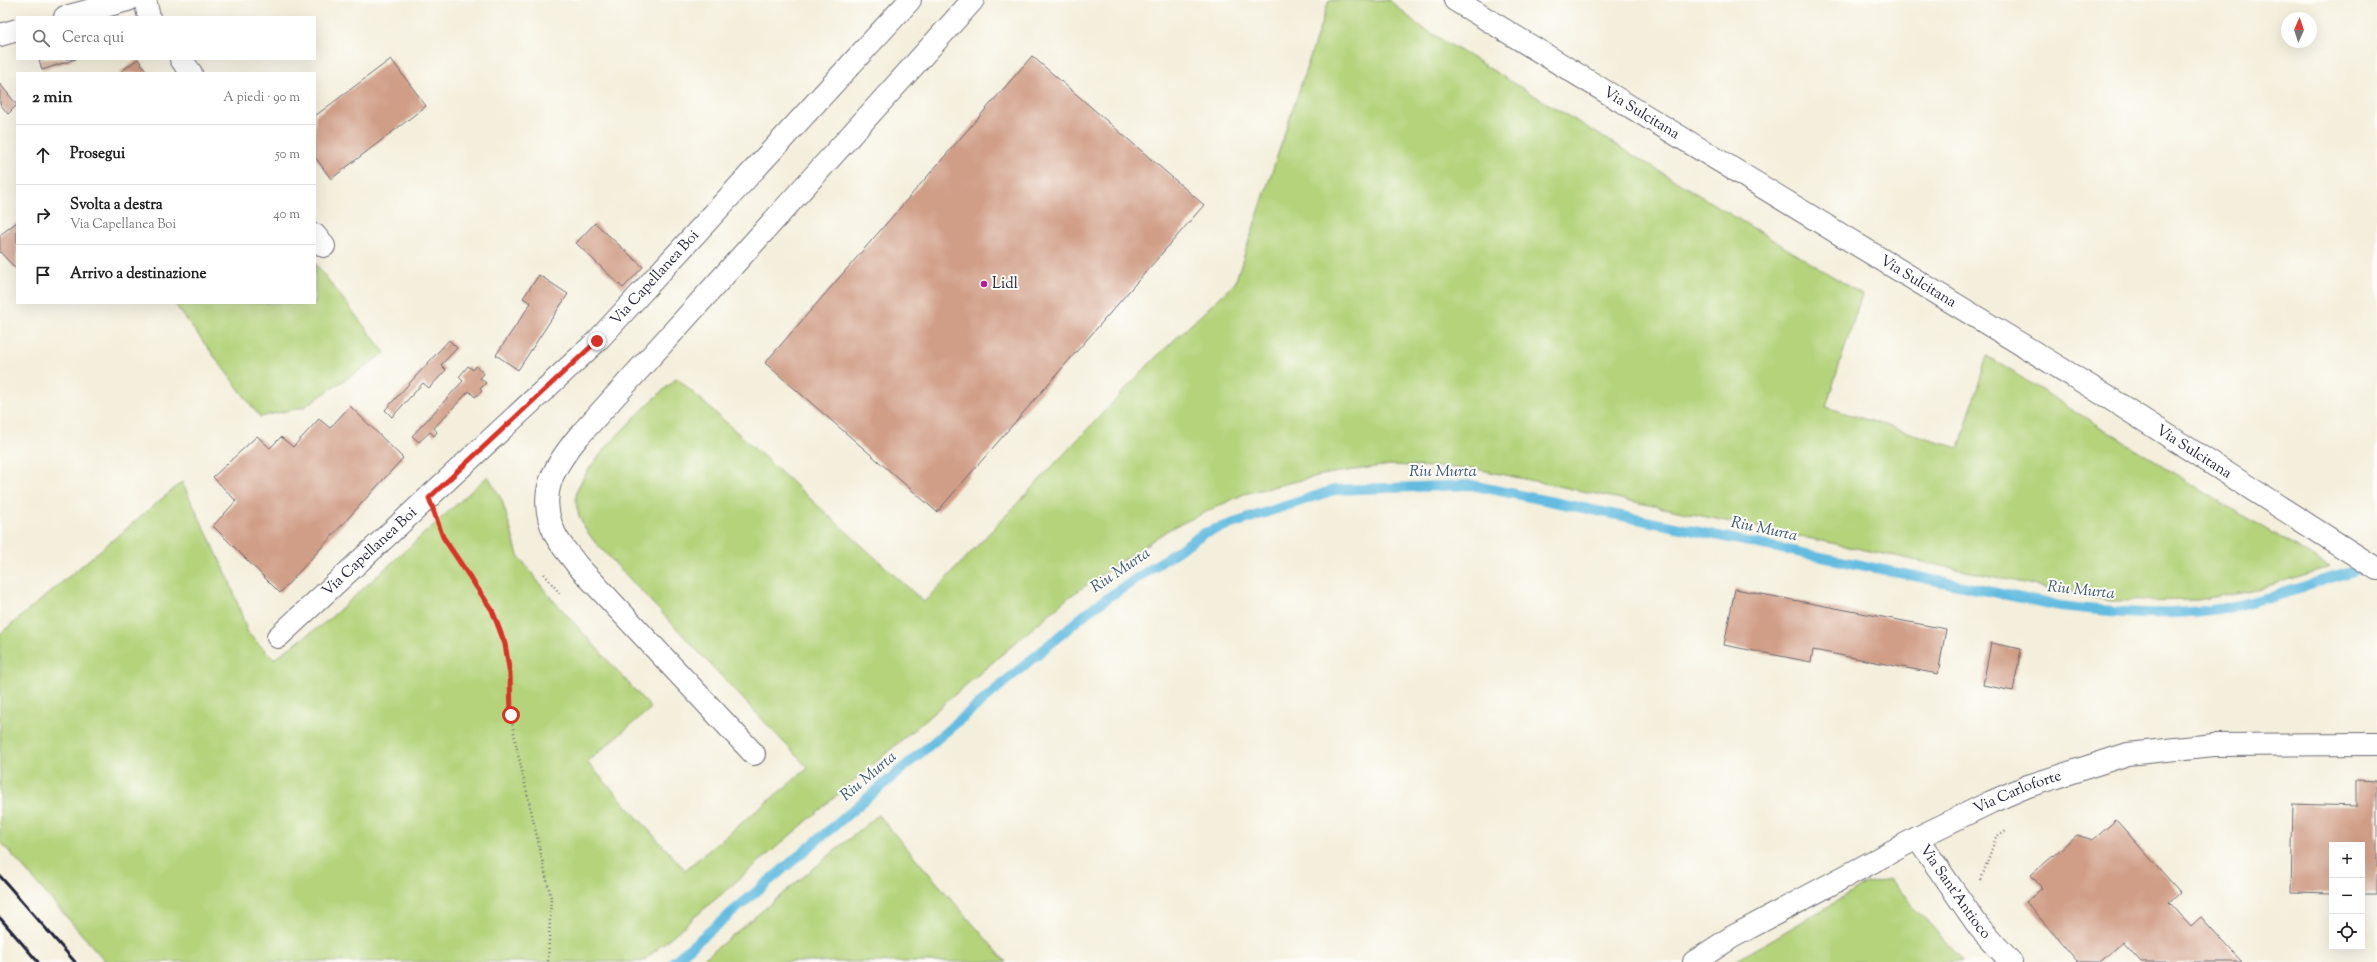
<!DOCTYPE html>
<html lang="it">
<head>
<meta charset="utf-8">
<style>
	body { margin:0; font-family:"Sorts Mill Goudy",serif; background:#f2f2f2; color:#222 }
	.controls { position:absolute; right:12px; bottom:12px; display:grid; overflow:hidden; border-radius:0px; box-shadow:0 4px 16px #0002 }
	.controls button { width:36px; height:36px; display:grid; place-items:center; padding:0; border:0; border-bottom:1px solid #e0e0e0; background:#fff; color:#222; font:20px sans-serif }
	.compass { position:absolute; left:2281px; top:12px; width:36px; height:36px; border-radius:50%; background:#fff; box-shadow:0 4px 16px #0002; rotate:3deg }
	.stop { position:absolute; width:12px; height:12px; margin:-9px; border:3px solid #d93025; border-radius:50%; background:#fff }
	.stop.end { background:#d93025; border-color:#fff; box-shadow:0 1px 4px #0008 }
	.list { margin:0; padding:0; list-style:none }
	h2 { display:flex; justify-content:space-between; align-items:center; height:52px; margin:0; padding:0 16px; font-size:17px }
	h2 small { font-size:13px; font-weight:400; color:#767676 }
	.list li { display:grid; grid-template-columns:26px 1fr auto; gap:12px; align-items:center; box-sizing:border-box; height:60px; padding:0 16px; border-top:1px solid #e0e0e0 }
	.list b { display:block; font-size:15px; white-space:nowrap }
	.list p { margin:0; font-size:13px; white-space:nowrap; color:#767676 }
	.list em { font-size:13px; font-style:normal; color:#767676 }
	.icon { flex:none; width:22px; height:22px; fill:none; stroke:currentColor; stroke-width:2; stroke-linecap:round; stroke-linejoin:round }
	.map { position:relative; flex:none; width:2377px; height:962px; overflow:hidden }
	.search { position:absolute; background:#fff; box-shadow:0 4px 16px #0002; left:16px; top:16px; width:300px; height:44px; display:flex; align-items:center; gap:10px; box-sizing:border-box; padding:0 14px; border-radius:0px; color:#767676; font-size:15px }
	.panel { position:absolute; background:#fff; box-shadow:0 4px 16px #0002; left:16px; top:72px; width:300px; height:232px; border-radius:0px }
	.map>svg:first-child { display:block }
	.green { fill:#b4d37a; stroke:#6b7a5a }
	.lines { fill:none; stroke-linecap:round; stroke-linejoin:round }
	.stream { stroke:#63bce0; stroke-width:10 }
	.building { fill:#d09d86 }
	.minor-casing { stroke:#6c6a73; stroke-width:24 }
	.major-casing { stroke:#6c6a73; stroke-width:24 }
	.path { stroke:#6c6a73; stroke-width:2.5; stroke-dasharray:1 3; stroke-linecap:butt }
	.minor { stroke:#fff; stroke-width:22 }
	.major { stroke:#fff; stroke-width:22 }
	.rail { stroke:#22223b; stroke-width:3 }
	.route { stroke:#d93025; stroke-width:5 }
	.poi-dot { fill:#b5179e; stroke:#fdfcf7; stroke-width:1.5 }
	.labels { text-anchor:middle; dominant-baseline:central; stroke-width:4; stroke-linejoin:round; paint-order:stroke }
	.street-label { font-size:15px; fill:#22223b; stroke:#fdfcf7 }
	.poi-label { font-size:15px; fill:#22223b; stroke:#fdfcf7; text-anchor:start }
	.water-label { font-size:16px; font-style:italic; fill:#395875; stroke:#fdfcf7 }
</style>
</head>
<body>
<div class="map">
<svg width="2377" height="962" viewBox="0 0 2377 962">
	<rect width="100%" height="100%" fill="#fdfcf7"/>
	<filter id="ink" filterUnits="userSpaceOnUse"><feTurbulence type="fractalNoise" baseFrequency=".025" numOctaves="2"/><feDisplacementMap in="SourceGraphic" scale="8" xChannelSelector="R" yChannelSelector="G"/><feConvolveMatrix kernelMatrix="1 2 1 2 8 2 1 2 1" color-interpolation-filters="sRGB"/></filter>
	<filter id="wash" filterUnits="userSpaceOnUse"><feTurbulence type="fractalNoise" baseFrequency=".012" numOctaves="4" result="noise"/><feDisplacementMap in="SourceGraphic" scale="16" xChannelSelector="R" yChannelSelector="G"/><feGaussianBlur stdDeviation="0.9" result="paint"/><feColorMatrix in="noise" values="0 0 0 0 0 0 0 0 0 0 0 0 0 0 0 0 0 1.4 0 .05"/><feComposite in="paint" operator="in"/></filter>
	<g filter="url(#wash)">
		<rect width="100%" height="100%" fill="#f4efdc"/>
		<g class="green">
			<path d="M1329,0H1389L1418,25L1862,294L1826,407L1959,448L1987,356L2225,505L2330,567L2257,589L2198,600L2110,601L1476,469L1390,465L1326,474L1244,494L1168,530L1069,597L642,962H106L0,841V634L182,482L228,577L248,633L274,659L327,621L488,476L502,500L518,555L546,592L651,708L587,762L685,870L808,768L594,541C584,528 575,513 576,496C578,468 654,398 677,378L924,602L1152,361L1235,283Z"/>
			<path d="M315,263L385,353L304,407L260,417L174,303H315Z"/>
			<path d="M878,815L1006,962H700Z"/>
			<path d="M1889,879L1964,962H1734L1864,885Z"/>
		</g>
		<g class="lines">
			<path class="stream" d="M673,962L1090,610L1204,533L1334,490L1471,485L2060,606C2120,613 2188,619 2247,603C2288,593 2329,578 2369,566"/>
		</g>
		<g id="blocks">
			<g class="building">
				<path d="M1032,56L1204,205L937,512L765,363Z"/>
				<path d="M39,59H76L42,70Z"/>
				<path d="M138,59L148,73H119Z"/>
				<path d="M391,59L426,106L331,179L315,157V116Z"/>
				<path d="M0,84L17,105L8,114L0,104Z"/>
				<path d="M17,222V270L0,252V235Z"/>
				<path d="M595,223L643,267L623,288L576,243Z"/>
				<path d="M539,275L568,294L518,370L496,355L531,303L523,298Z"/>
				<path d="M449,340L457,348L441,365L446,370L429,388L423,383L392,417L385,410Z"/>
				<path d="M468,366L473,370L476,366L484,374L480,378L486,383L480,389L482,391L475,397L469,391L434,428L437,432L434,436L430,432L419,442L412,436L463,381L459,377Z"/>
				<path d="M350,406L403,458L280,593L213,526L236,501L213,477L257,436L270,448L281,437L293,447L319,419L330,428Z"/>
				<path d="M1735,589L1946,629L1938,674L1813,650L1811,662L1724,645Z"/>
				<path d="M1991,643L2021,649L2013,691L1983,685Z"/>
				<path d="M2356,780L2377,781V894H2362V845H2332V893L2291,892L2293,804L2356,806Z"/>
				<path d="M2116,820L2180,892L2169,902L2191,926L2201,917L2242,962H2141L2123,942L2100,962H2078L2026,902L2042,888L2031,875L2077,835L2093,840Z"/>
			</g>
		</g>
	</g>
	<g filter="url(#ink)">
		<use href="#blocks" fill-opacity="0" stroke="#6c6a73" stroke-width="1"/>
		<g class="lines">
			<defs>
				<g id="minor">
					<path d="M145,0L149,17"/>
					<path d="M65,17L128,0"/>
					<path d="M0,35L17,30"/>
					<path d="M181,59L191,73"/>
					<path d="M315,235L324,246"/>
					<path id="s1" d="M278,637L597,341L910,0"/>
					<path d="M754,754L577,565C570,555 560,545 555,534C536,494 554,466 579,436L973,0"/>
					<path id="s2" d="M1917,838L1979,927L2011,962"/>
					<path id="s3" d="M1694,962L1732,937L1917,838L1991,802L2028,786L2128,754L2214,745L2377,744"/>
				</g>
				<g id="major">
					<path id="s4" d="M1455,0L2106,396L2377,569"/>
				</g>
			</defs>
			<use href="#minor" class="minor-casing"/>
			<use href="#major" class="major-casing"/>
			<g class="path">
				<path d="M439,527L443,537L492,610L505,643L510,675L511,715L516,745L551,898L548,962"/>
				<path d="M544,574L561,595"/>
				<path d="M1981,880L1996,837L2006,830"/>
			</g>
			<use href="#minor" class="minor"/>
			<use href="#major" class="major"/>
			<g class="rail">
				<path d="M0,876L75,962"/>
				<path d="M0,918L38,962"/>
			</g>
		</g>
	</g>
	<g class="lines" filter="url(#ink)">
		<path class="route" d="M511,715L510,674L505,644L492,610L443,537L429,498L597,341"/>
	</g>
	<circle class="poi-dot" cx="984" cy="284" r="4"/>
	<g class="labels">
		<g class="street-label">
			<text stroke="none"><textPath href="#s4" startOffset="218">Via Sulcitana</textPath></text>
			<text stroke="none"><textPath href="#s1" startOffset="521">Via Capellanea Boi</textPath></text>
			<text stroke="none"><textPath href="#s4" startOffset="542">Via Sulcitana</textPath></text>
			<text stroke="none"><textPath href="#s4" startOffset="866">Via Sulcitana</textPath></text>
			<text stroke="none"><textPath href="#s1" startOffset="125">Via Capellanea Boi</textPath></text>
			<text stroke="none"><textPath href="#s3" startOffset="366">Via Carloforte</textPath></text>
			<text stroke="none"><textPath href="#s2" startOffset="66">Via Sant'Antioco</textPath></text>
		</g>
		<g class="poi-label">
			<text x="992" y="284">Lidl</text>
		</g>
		<g class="water-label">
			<text x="1443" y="472">Riu Murta</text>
			<text transform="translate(1764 530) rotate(12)">Riu Murta</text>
			<text transform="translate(1121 571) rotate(-34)">Riu Murta</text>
			<text transform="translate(2081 591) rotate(6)">Riu Murta</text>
			<text transform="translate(869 777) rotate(-40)">Riu Murta</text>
		</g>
	</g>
</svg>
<div class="controls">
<button>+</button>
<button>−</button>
<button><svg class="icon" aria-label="locate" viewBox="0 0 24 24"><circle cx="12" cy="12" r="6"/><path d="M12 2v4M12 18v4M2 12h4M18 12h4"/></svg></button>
</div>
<svg class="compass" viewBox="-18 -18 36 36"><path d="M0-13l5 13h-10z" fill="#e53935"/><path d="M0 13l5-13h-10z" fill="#767676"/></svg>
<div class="stop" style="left:511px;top:715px"></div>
<div class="stop end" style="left:597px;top:341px"></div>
<div class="search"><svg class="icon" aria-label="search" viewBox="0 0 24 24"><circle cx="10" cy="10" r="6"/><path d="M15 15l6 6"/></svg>Cerca qui</div>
<section class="panel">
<h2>2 min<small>A piedi · 90 m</small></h2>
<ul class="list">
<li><svg class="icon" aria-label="ahead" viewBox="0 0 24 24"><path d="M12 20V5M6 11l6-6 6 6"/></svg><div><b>Prosegui</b></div><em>50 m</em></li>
<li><svg class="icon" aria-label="right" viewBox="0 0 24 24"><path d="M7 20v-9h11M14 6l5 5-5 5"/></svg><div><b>Svolta a destra</b><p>Via Capellanea Boi</p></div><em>40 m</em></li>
<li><svg class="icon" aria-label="arrive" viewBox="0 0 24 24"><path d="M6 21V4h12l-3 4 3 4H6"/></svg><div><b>Arrivo a destinazione</b></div></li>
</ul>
</section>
</div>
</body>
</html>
